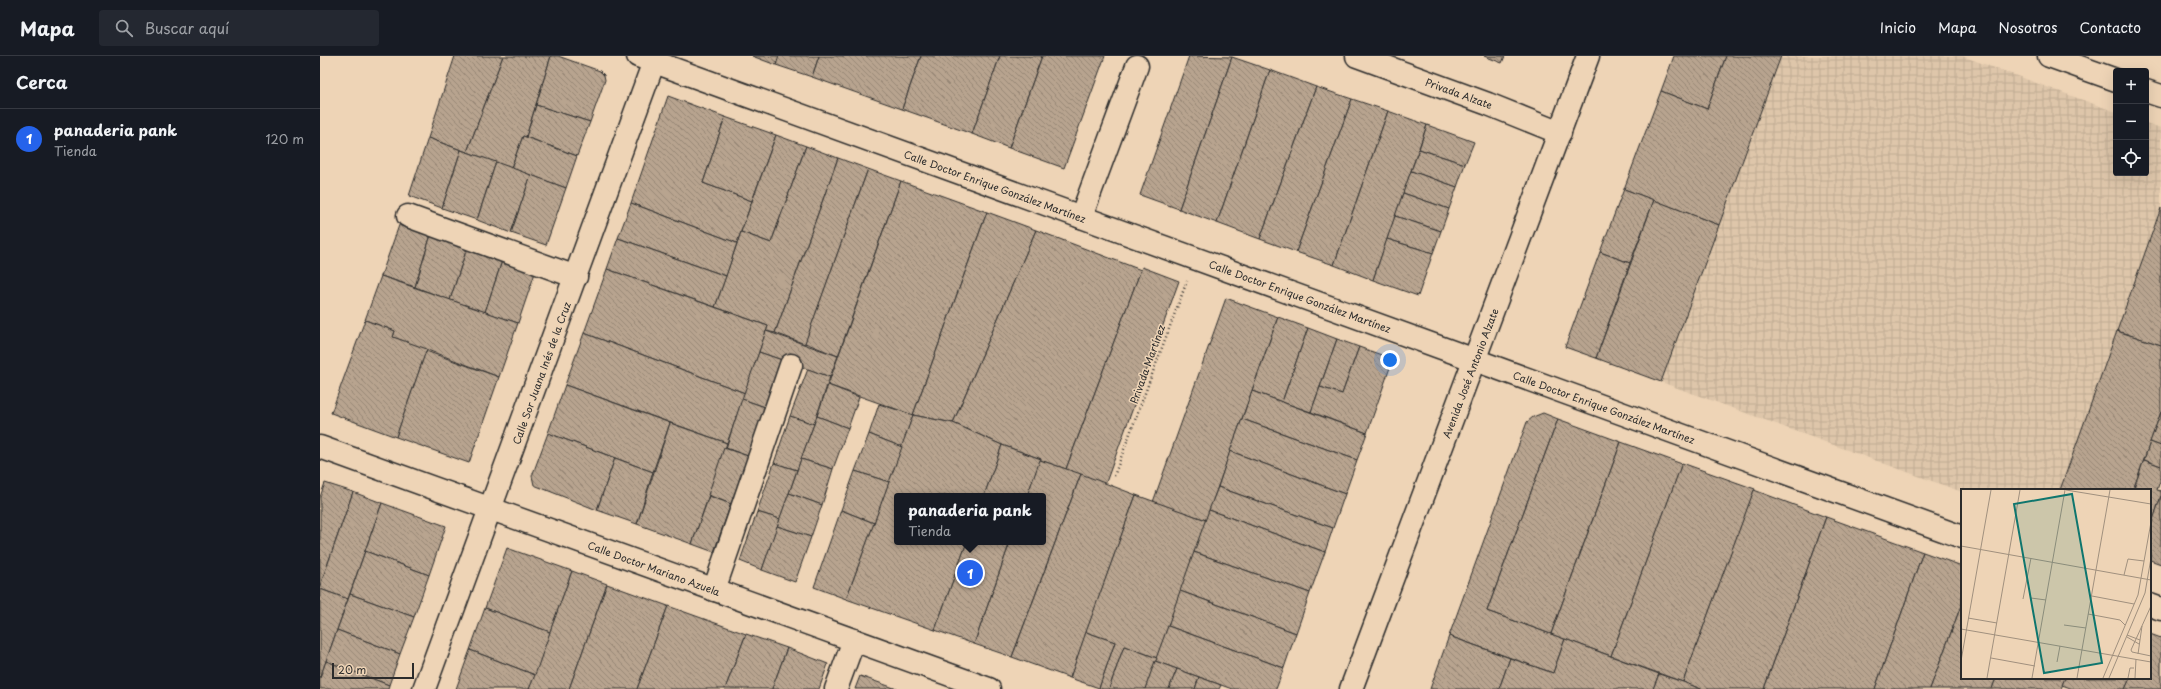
<!DOCTYPE html>
<html lang="es">
<head>
<meta charset="utf-8">
<style>
	body { margin:0; font-family:"Playpen Sans",sans-serif; background:#242831; color:#f1f3f6 }
	.controls { position:absolute; right:12px; top:12px; display:grid; overflow:hidden; border-radius:4px; box-shadow:0 4px 16px #0002 }
	.controls button { width:36px; height:36px; display:grid; place-items:center; padding:0; border:0; border-bottom:1px solid #363941; background:#171b24; color:#f1f3f6; font:20px sans-serif }
	.scale { position:absolute; left:12px; bottom:10px; width:82px; box-sizing:border-box; padding-left:4px; border:2px solid #2b2b2b; border-top:0; font-size:11px; line-height:14px; white-space:nowrap; color:#2b2b2b; -webkit-text-stroke:3px #eed4b6; paint-order:stroke }
	.you { position:absolute; left:1070px; top:304px; width:14px; height:14px; margin:-10px; border:3px solid #fff; border-radius:50%; background:#1a73e8; box-shadow:0 0 0 6px #1a73e833 }
	.badge { display:grid; place-items:center; width:26px; height:26px; border-radius:50%; background:#2563eb; color:#fff; font-size:13px; font-weight:700 }
	.pin { position:absolute; translate:-50% -50%; border:2px solid #fff; box-shadow:0 1px 4px #0006 }
	.popup { position:absolute; left:574px; top:437px; width:152px; height:52px; box-sizing:border-box; display:grid; place-content:center; border-radius:4px; background:#171b24; filter:drop-shadow(0 1px 3px #0005); font-size:13px; white-space:nowrap; color:#9ea1a6 }
	.popup b { font-size:15px; color:#f1f3f6 }
	.popup::after { content:''; position:absolute; left:50%; top:100%; margin-left:-8px; border:8px solid transparent; border-top-color:#171b24 }
	.list { margin:0; padding:0; list-style:none }
	h2 { display:flex; justify-content:space-between; align-items:center; height:52px; margin:0; padding:0 16px; font-size:17px }
	h2 small { font-size:13px; font-weight:400; color:#9ea1a6 }
	.list li { display:grid; grid-template-columns:26px 1fr auto; gap:12px; align-items:center; box-sizing:border-box; height:60px; padding:0 16px; border-top:1px solid #363941 }
	.list b { display:block; font-size:15px; white-space:nowrap }
	.list p { margin:0; font-size:13px; white-space:nowrap; color:#9ea1a6 }
	.list em { font-size:13px; font-style:normal; color:#9ea1a6 }
	.icon { flex:none; width:22px; height:22px; fill:none; stroke:currentColor; stroke-width:2; stroke-linecap:round; stroke-linejoin:round }
	.map { position:relative; flex:none; width:1841px; height:633px; overflow:hidden }
	header { display:flex; align-items:center; gap:24px; box-sizing:border-box; height:56px; padding:0 20px; background:#171b24; border-bottom:1px solid #363941 }
	header strong { font-size:19px }
	nav { display:flex; gap:22px; margin-inline-start:auto; font-size:14px }
	.search { width:280px; height:36px; background:#242831; display:flex; align-items:center; gap:10px; box-sizing:border-box; padding:0 14px; border-radius:4px; color:#9ea1a6; font-size:15px }
	main { display:flex }
	aside { flex:1; background:#171b24 }
	.map>svg:first-child { display:block }
	.industrial { fill:url(#industrial-grid) }
	.building { fill:url(#building-back-hatch); stroke:#2b2b2b }
	.lines { fill:none; stroke-linecap:round; stroke-linejoin:round }
	.minor-casing { stroke:#2b2b2b; stroke-width:25 }
	.major-casing { stroke:#2b2b2b; stroke-width:25 }
	.path { stroke:#2b2b2b; stroke-width:2.5; stroke-dasharray:1 3; stroke-linecap:butt }
	.minor { stroke:#eed4b6; stroke-width:22 }
	.major { stroke:#eed4b6; stroke-width:22 }
	.labels { text-anchor:middle; dominant-baseline:central; stroke-width:3; stroke-linejoin:round; paint-order:stroke }
	.street-label { font-size:10px; fill:#2b2b2b; stroke:#eed4b6 }
	.inset-road { fill:none; stroke:#a0907e; stroke-width:1 }
	.view { fill:#0f766e; fill-opacity:0.15; stroke:#0f766e; stroke-width:2 }
	.inset-edge { fill:none; stroke:#2b2b2b; stroke-width:2 }
</style>
</head>
<body>
<header>
<strong>Mapa</strong>
<div class="search"><svg class="icon" aria-label="search" viewBox="0 0 24 24"><circle cx="10" cy="10" r="6"/><path d="M15 15l6 6"/></svg>Buscar aquí</div>
<nav><a>Inicio</a><a>Mapa</a><a>Nosotros</a><a>Contacto</a></nav>
</header>
<main>
<aside>
<h2>Cerca<small></small></h2>
<ul class="list">
<li><span class="badge">1</span><div><b>panaderia pank</b><p>Tienda</p></div><em>120 m</em></li>
</ul>
</aside>
<div class="map">
<svg width="1841" height="633" viewBox="0 0 1841 633">
	<defs>
		<pattern id="industrial-grid" width="8" height="8" patternUnits="userSpaceOnUse"><rect width="8" height="8" fill="#dec6aa"/><path d="M0 4h8M4 0v8" fill="none" stroke="#bfaa92"/></pattern>
		<pattern id="building-back-hatch" width="6" height="6" patternUnits="userSpaceOnUse"><rect width="6" height="6" fill="#b8a48f"/><path d="M-1 5l2 2M0 0l6 6M5-1l2 2" fill="none" stroke="#968675"/></pattern>
	</defs>
	<rect width="100%" height="100%" fill="#eed4b6"/>
	<filter id="ink" filterUnits="userSpaceOnUse"><feTurbulence type="fractalNoise" baseFrequency=".025" numOctaves="2"/><feDisplacementMap in="SourceGraphic" scale="8" xChannelSelector="R" yChannelSelector="G"/><feConvolveMatrix kernelMatrix="1 2 1 2 8 2 1 2 1" color-interpolation-filters="sRGB"/></filter>
	<g filter="url(#ink)">
		<path class="industrial" d="M1461,0H1642L1796,56V117H1826V67L1841,72V152L1740,434H1642V436L1341,326Z"/>
		<g class="building">
			<path d="M135,0H183L147,96L108,82Z"/>
			<path d="M183,0H231L206,81L203,80L191,112L147,96Z"/>
			<path d="M231,0H238L280,15L284,19L285,24L270,66L216,49Z"/>
			<path d="M432,0H459L456,9Z"/>
			<path d="M459,0H499L492,21L456,9Z"/>
			<path d="M499,0H601L582,53L492,21Z"/>
			<path d="M601,0H680L652,78L582,53Z"/>
			<path d="M680,0H722L689,92L652,78Z"/>
			<path d="M722,0H785L744,112L689,92Z"/>
			<path d="M869,0L912,1L859,153L820,139Z"/>
			<path d="M1164,0H1185L1182,7Z"/>
			<path d="M1354,0H1406L1387,53L1341,35Z"/>
			<path d="M1406,0H1461L1399,169L1304,133L1341,35L1387,53Z"/>
			<path d="M912,1L950,14L897,167L859,153Z"/>
			<path d="M950,14L996,31L940,183L897,167Z"/>
			<path d="M996,31L1032,43L976,196L940,183Z"/>
			<path d="M348,40L405,61L383,127L432,145L417,187L311,147Z"/>
			<path d="M1032,43L1068,55L1014,209L976,196Z"/>
			<path d="M216,49L270,66L257,100L206,81Z"/>
			<path d="M1068,55L1107,69L1053,224L1014,209Z"/>
			<path d="M405,61L456,79L432,145L383,127Z"/>
			<path d="M1107,69L1154,86L1145,108L1099,93Z"/>
			<path d="M456,79L486,90L451,187L421,176Z"/>
			<path d="M203,80L257,100L246,132L191,112Z"/>
			<path d="M108,82L141,94L122,152L89,140Z"/>
			<path d="M486,90L518,102L455,277L446,275L448,270L395,251L421,176L451,187Z"/>
			<path d="M1099,93L1145,108L1137,131L1091,115Z"/>
			<path d="M141,94L176,106L157,164L122,152Z"/>
			<path d="M518,102L548,113L485,288L455,277Z"/>
			<path d="M176,106L211,119L191,177L157,164Z"/>
			<path d="M548,113L581,125L518,300L485,287Z"/>
			<path d="M1091,115L1137,131L1129,153L1083,137Z"/>
			<path d="M211,119L246,132L226,189L191,177Z"/>
			<path d="M581,125L667,156L593,359L508,329Z"/>
			<path d="M1304,133L1334,144L1310,207L1280,196Z"/>
			<path d="M1083,137L1129,153L1121,175L1075,160Z"/>
			<path d="M1334,144L1399,169L1341,326L1276,302Z"/>
			<path d="M311,147L417,187L406,220L298,182Z"/>
			<path d="M1841,152V289L1797,275Z"/>
			<path d="M667,156L716,174L633,367L593,359Z"/>
			<path d="M1075,160L1121,175L1113,197L1067,183Z"/>
			<path d="M82,161L113,172L95,231L61,220Z"/>
			<path d="M113,172L149,186L130,244L95,231Z"/>
			<path d="M716,174L821,214L746,413L720,404L721,403L682,389L633,367Z"/>
			<path d="M298,182L406,220L395,251L287,213Z"/>
			<path d="M1067,183L1113,197L1098,240L1053,224Z"/>
			<path d="M149,186L184,199L165,256L130,244Z"/>
			<path d="M1280,196L1310,207L1276,302L1245,291Z"/>
			<path d="M184,199L217,211L198,267L165,256Z"/>
			<path d="M822,211L859,225L785,429L746,413Z"/>
			<path d="M287,213L448,270L425,337L264,277Z"/>
			<path d="M61,220L198,267L179,321L73,281L75,275L45,264Z"/>
			<path d="M906,242L958,261L886,464L833,446Z"/>
			<path d="M958,261L988,272L962,346L932,335Z"/>
			<path d="M45,264L75,275L73,281L107,293L76,381L11,357Z"/>
			<path d="M988,272L1017,283L991,356L962,346Z"/>
			<path d="M446,275L518,300L510,321L439,296Z"/>
			<path d="M1797,275L1841,289V356L1813,434H1740Z"/>
			<path d="M264,277L425,337L407,387L245,329Z"/>
			<path d="M1017,283L1039,291L1022,338L1000,331Z"/>
			<path d="M1039,291L1073,303L1047,377L991,356L1000,331L1022,338Z"/>
			<path d="M106,295L179,321L149,407L76,381Z"/>
			<path d="M439,296L462,304L445,351L422,343Z"/>
			<path d="M488,313L510,321L494,368L470,360Z"/>
			<path d="M245,329L350,367L333,416L228,377Z"/>
			<path d="M508,329L539,341L528,372L497,360Z"/>
			<path d="M932,335L1047,377L1037,404L922,363Z"/>
			<path d="M422,343L445,351L428,400L406,392Z"/>
			<path d="M559,348L593,359L582,391L549,378Z"/>
			<path d="M1841,356V390L1830,386Z"/>
			<path d="M1223,357L1238,363L1167,555L1245,583L1233,617L1129,580L1207,366L1213,361Z"/>
			<path d="M593,359L633,367L682,389L664,440H577V486H647L615,574L526,543Z"/>
			<path d="M470,360L494,368L477,414L454,407Z"/>
			<path d="M497,360L528,372L513,413L481,403Z"/>
			<path d="M922,363L1037,404L1025,438L910,395Z"/>
			<path d="M1238,363L1301,386L1231,578L1167,555Z"/>
			<path d="M350,367L407,387L372,488L317,468Z"/>
			<path d="M228,377L295,402L277,454L214,429L212,420Z"/>
			<path d="M549,378L582,391L569,426L535,415Z"/>
			<path d="M1301,386L1362,408L1291,600L1231,578Z"/>
			<path d="M1830,386L1841,390V410L1824,404Z"/>
			<path d="M682,389L721,403L707,440H664Z"/>
			<path d="M404,392L428,400L411,448L388,439Z"/>
			<path d="M910,395L1025,438L1013,472L898,431Z"/>
			<path d="M295,402L333,416L317,468L277,454Z"/>
			<path d="M481,403L513,413L502,449L469,437Z"/>
			<path d="M720,404L761,418L692,601L654,588L690,486H723V440H707Z"/>
			<path d="M1824,404L1841,410V422L1837,434L1841,435V440L1830,473V434H1813Z"/>
			<path d="M454,407L477,414L460,463L437,456Z"/>
			<path d="M1362,407L1435,433L1363,626L1291,600Z"/>
			<path d="M535,415L569,426L554,467L521,454Z"/>
			<path d="M761,418L816,439L750,622L692,601Z"/>
			<path d="M5,427L33,436L0,530V441Z"/>
			<path d="M898,431L1013,472L1005,496L889,454Z"/>
			<path d="M1434,434L1506,461L1444,633H1381L1363,626Z"/>
			<path d="M33,436L62,447L28,543L0,533V530Z"/>
			<path d="M469,437L502,449L491,481L457,470Z"/>
			<path d="M816,439L886,464L837,602L804,590L789,633H782L779,632L795,586L766,576Z"/>
			<path d="M389,440L411,448L394,496L372,488Z"/>
			<path d="M1841,440V508L1830,504V473Z"/>
			<path d="M62,447L126,470L109,519L45,495Z"/>
			<path d="M521,454L554,467L526,543L494,531Z"/>
			<path d="M889,454L1005,496L990,537L874,496Z"/>
			<path d="M437,456L460,463L442,514L420,505Z"/>
			<path d="M1506,461L1603,496L1555,633H1444Z"/>
			<path d="M457,470L491,481L475,526L442,514Z"/>
			<path d="M647,486H690L654,588L615,574Z"/>
			<path d="M187,492L252,515L230,576L165,552Z"/>
			<path d="M45,495L109,519L94,561L30,538Z"/>
			<path d="M874,496L990,537L976,577L860,535Z"/>
			<path d="M1603,496L1642,510V547L1610,633H1555Z"/>
			<path d="M252,515L287,528L249,633H209Z"/>
			<path d="M287,528L348,550L317,633H249Z"/>
			<path d="M0,533L28,543L0,622Z"/>
			<path d="M860,535L976,577L964,612L848,570Z"/>
			<path d="M30,538L94,561L80,598L17,574Z"/>
			<path d="M1642,547V622H1676L1672,633H1610Z"/>
			<path d="M348,550L426,578L405,633H317Z"/>
			<path d="M165,552L230,576L215,619L150,594Z"/>
			<path d="M848,570L964,612L956,633H912L835,605Z"/>
			<path d="M17,574L80,598L69,629L6,605Z"/>
			<path d="M766,576L795,586L779,632L750,622Z"/>
			<path d="M426,578L467,592L452,633H405Z"/>
			<path d="M1830,578L1841,582V633H1805L1810,622H1830Z"/>
			<path d="M1129,580L1190,602L1179,633H1110Z"/>
			<path d="M1245,583L1339,618L1333,633H1179L1190,602L1233,617Z"/>
			<path d="M804,590L837,602L825,633H789Z"/>
			<path d="M467,592L508,608L499,633H452Z"/>
			<path d="M150,594L215,619L209,633H136Z"/>
			<path d="M6,605L69,629L68,633H0V622Z"/>
			<path d="M835,605L857,613L849,633H825Z"/>
			<path d="M857,613L879,621L875,633H849Z"/>
			<path d="M1339,618L1363,626L1381,633H1333Z"/>
			<path d="M540,620L577,633H535Z"/>
			<path d="M879,621L901,629L899,633H875Z"/>
			<path d="M1676,622H1745L1741,633H1672Z"/>
			<path d="M1745,622H1810L1805,633H1753L1742,629Z"/>
		</g>
		<g class="lines">
			<defs>
				<g id="minor">
					<path d="M318,0L1642,481"/>
					<path d="M1037,0L1168,48L1240,77"/>
					<path d="M1729,0L1796,24"/>
					<path d="M1826,35L1841,40"/>
					<path d="M88,160L256,221"/>
					<path d="M761,161L817,10"/>
					<path d="M0,391L669,633"/>
					<path d="M394,534L471,309"/>
					<path d="M1830,549L1841,553"/>
					<path d="M104,633L336,0"/>
					<path d="M516,633L534,584"/>
				</g>
				<path id="major" d="M1031,633L1268,0"/>
			</defs>
			<use href="#minor" class="minor-casing"/>
			<use href="#major" class="major-casing"/>
			<path class="path" d="M794,420L867,225"/>
			<use href="#minor" class="minor"/>
			<use href="#major" class="major"/>
		</g>
	</g>
	<g class="labels">
		<g class="street-label">
			<text transform="translate(1139 37) rotate(20)">Privada Alzate</text>
			<text transform="translate(675 130) rotate(20)">Calle Doctor Enrique González Martínez</text>
			<text transform="translate(980 240) rotate(20)">Calle Doctor Enrique González Martínez</text>
			<text transform="translate(827 308) rotate(-70)">Privada Martínez</text>
			<text transform="translate(221 317) rotate(-70)">Calle Sor Juana Inés de la Cruz</text>
			<text transform="translate(1150 317) rotate(-69)">Avenida José Antonio Alzate</text>
			<text transform="translate(1284 351) rotate(20)">Calle Doctor Enrique González Martínez</text>
			<text transform="translate(334 512) rotate(20)">Calle Doctor Mariano Azuela</text>
		</g>
	</g>
	<g transform="translate(1641 433)">
		<rect width="190" height="190" fill="#eed4b6"/>
		<path class="inset-road" d="M105,1L190,15M0,57L190,91M163,86L167,70L183,72M131,107L173,115M70,109L85,111M62,110L70,69M190,117L170,161L171,163L190,167M127,125L159,131L164,136M7,129L36,134M103,136L125,139M0,140L190,173M166,146L179,151M166,148L178,155M177,165L181,137M30,169L74,177M0,172L30,1M96,173L99,157M26,189L59,1M71,189L104,1M116,189L149,1M142,189L177,106L190,33M148,189L184,104L190,69M167,189L169,179H173M174,189L175,170"/>
		<path class="view" d="M111,5L141,174L83,184L53,15Z"/>
		<rect width="190" height="190" class="inset-edge"/>
	</g>
</svg>
<div class="controls">
<button>+</button>
<button>−</button>
<button><svg class="icon" aria-label="locate" viewBox="0 0 24 24"><circle cx="12" cy="12" r="6"/><path d="M12 2v4M12 18v4M2 12h4M18 12h4"/></svg></button>
</div>
<div class="scale">20 m</div>
<div class="you"></div>
<div class="pin badge" style="left:650px;top:517px">1</div>
<div class="popup"><b>panaderia pank</b>Tienda</div>
</div>
</main>
</body>
</html>
